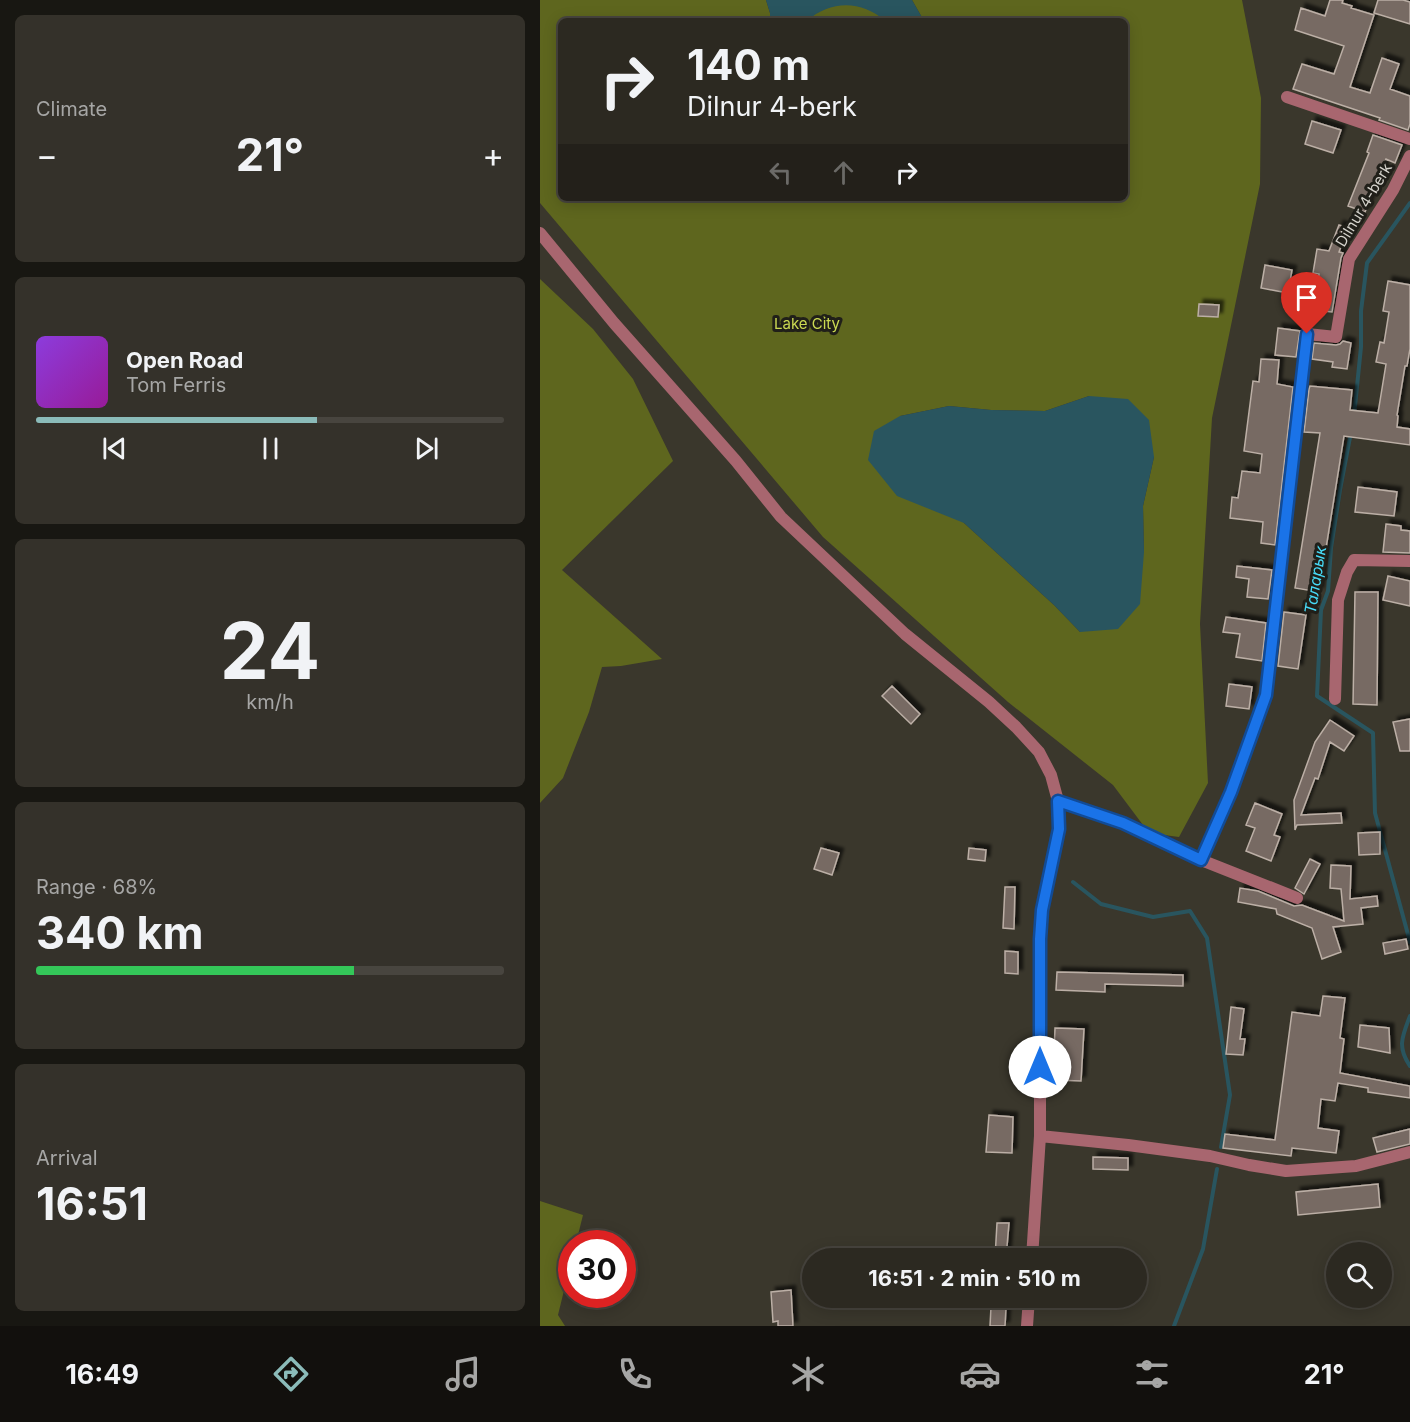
<!DOCTYPE html>
<html lang="en">
<head>
<meta charset="utf-8">
<style>
  :root { --surface:#2c2921; --page:#34312a; --text:#f1f3f6; --muted:#a6a6a5; --line:#48453f; --accent:#8bbbb9 }
  body { margin:0; font-family:Inter,sans-serif; background:var(--page); color:var(--text); height:100vh; display:flex; flex-direction:column; font-size:22px; white-space:nowrap }
  * { box-sizing:border-box; margin:0 }
  p { font-size:20px; color:var(--muted) }
  .icon { flex:none; width:33px; height:33px; fill:none; stroke:currentColor; stroke-width:2; stroke-linecap:round; stroke-linejoin:round }
  .map { position:relative; flex:1; overflow:hidden }
  .side { display:flex; flex-direction:column; gap:15px; padding:15px; background:#181712; width:540px }
  .side>* { flex:none }
  .top-card { position:absolute; left:18px; top:18px; width:570px; height:183px; border-radius:9px; box-shadow:0 3px 15px #0003,0 0 0 2px var(--line); background:#2c2921; color:var(--text); overflow:hidden }
  .fabs { position:absolute; left:786px; top:1242px; display:grid; gap:12px }
  .fabs a { display:grid; place-items:center; width:66px; height:66px; border-radius:50%; background:var(--surface); box-shadow:0 3px 15px #0003,0 0 0 2px var(--line); font-size:30px }
  .speed { position:absolute; left:18px; top:1230px; display:flex; gap:12px; font-size:30px; font-weight:700; text-align:center }
  .speed>* { display:grid; place-content:center; width:78px; height:78px; border-radius:50%; background:var(--surface); box-shadow:0 3px 15px #0003,0 0 0 2px var(--line); line-height:1 }
  .speed .limit { border:9px solid #d22; background:#fff; color:#111 }
  .pin { position:absolute; display:grid; place-items:center; width:51px; height:51px; color:#fff; margin:-62px -26px; border-radius:50% 50% 50% 0; rotate:-45deg; box-shadow:0 0 6px #0007 }
  .pin .icon { rotate:45deg }
  .me { position:absolute; width:66px; margin:-33px; rotate:0deg; stroke-linejoin:round; filter:drop-shadow(0 0 4px #0008) }
  .turn { display:flex; align-items:center; gap:21px; height:126px; padding:0 30px; font-size:27px }
  .turn .icon { width:78px; height:78px; stroke-width:2.5 }
  .turn b { display:block; font-size:42px; line-height:51px }
  .lanes { display:flex; align-items:center; height:57px; padding:0 30px; background:#0003; justify-content:center; gap:30px; direction:ltr }
  .lanes .off { opacity:.35 }
  .big { font-size:45px; font-weight:700; line-height:1.1 }
  .side .tile { flex:1; display:flex; flex-direction:column; justify-content:center; gap:9px; min-width:0; padding:0 21px; border-radius:9px; background:var(--page) }
  .side .dial { align-items:center; gap:0 }
  .dial b { font-size:78px; line-height:1 }
  .song { display:flex; align-items:center; gap:18px }
  .cover { width:72px; height:72px; border-radius:9px; background:linear-gradient(135deg,hsl(270 70% 55%),hsl(300 70% 35%)) }
  .played { height:6px; border-radius:3px; background:linear-gradient(90deg,var(--accent) 60%,var(--line) 60%) }
  .keys { display:flex; justify-content:space-around; direction:ltr }
  .heat { display:flex; justify-content:space-between; align-items:center; font-size:33px; direction:ltr }
  .charge { height:9px; border-radius:4px; background:linear-gradient(90deg,#34c759 68%,var(--line) 0) }
  .trip { position:absolute; left:262px; top:1248px; width:345px; height:60px; border-radius:30px; background:var(--surface); box-shadow:0 3px 15px #0003,0 0 0 2px var(--line); font-weight:700; line-height:60px; text-align:center }
  .menu { display:flex; height:96px; justify-content:space-around; align-items:center; background:#12100d; color:var(--muted) }
  .menu .icon { width:42px; height:42px }
  .menu .current { color:var(--accent) }
  .menu b { font-size:27px; color:var(--text) }
  main { display:flex; flex:1; min-height:0 }
  .map>svg:first-child { display:block }
  .green { fill:#5e661e; fill-rule:evenodd }
  .water { fill:#29555f }
  .lines { fill:none; stroke-linecap:round; stroke-linejoin:round }
  .stream { stroke:#29555f; stroke-width:4 }
  .building { fill:#776b63; stroke:#bcafa6; stroke-width:1.5; filter:url(#shadow) }
  .minor { stroke:#a8666f; stroke-width:12 }
  .route-casing { stroke:#114b97; stroke-width:15 }
  .route { stroke:#1a73e8; stroke-width:10 }
  .labels { text-anchor:middle; stroke-width:6; stroke-linejoin:round; paint-order:stroke }
  .street-label { font-size:15px; fill:#d5d3cc; stroke:#201f19 }
  .park-label { font-size:15px; fill:#cbda52; stroke:#201f19 }
  .water-label { font-size:16px; font-style:italic; fill:#47daf7; stroke:#201f19 }
</style>
</head>
<body>
<main>
<section class="side">
<div class="tile"><p>Climate</p>
<div class="heat"><a>−</a><b class="big">21°</b><a>+</a></div>
</div>
<div class="tile">
<div class="song"><i class="cover"></i><div><b>Open Road</b><p>Tom Ferris</p></div></div>
<div class="played"></div>
<div class="keys"><svg class="icon" aria-label="previous" viewBox="0 0 24 24"><path d="M18 5L8 12l10 7zM5 5v14"/></svg><svg class="icon" aria-label="pause" viewBox="0 0 24 24"><path d="M8 5v14M16 5v14"/></svg><svg class="icon" aria-label="next" viewBox="0 0 24 24"><path d="M6 5l10 7-10 7zM19 5v14"/></svg></div>
</div>
<div class="tile dial"><b>24</b><p>km/h</p></div>
<div class="tile"><p>Range · 68%</p><b class="big">340 km</b><div class="charge"></div></div>
<div class="tile"><p>Arrival</p><b class="big">16:51</b></div>
</section>
<div class="map">
<svg width="870" height="1326" viewBox="0 0 870 1326">
  <defs>
    <filter id="shadow"><feDropShadow dx="4.5" dy="-4.5" stdDeviation="1.5" flood-color="#0009"/></filter>
  </defs>
  <rect width="100%" height="100%" fill="#3a372c"/>
  <path class="green" d="M0,0H226L230,13V21H21V198H585V21H384L372,0H702L721,98L720,184L672,418L660,624L668,783L639,837L609,833L573,785L468,702L283,537L0,203ZM549,396L614,457L603,506L604,552L540,632L514,605L424,523L360,416L409,406L451,410L505,411Z
    M303,2C321,2 333,8 345,21H267C277,10 288,4 303,2Z
    M0,279L53,329L93,379L133,461L22,570L122,659L81,666L62,667L49,712L23,778L0,803Z
    M0,1201L43,1215L36,1243L32,1244L31,1262L18,1315L25,1326H0Z"/>
  <path class="water" d="M226,0H372L384,21H345C322,0 290,0 267,21H230V13Z
    M549,396L588,399L609,420L614,457L603,506L604,552L600,604L578,629L540,632L514,605L424,523L357,496L328,460L334,431L360,416L409,406L451,410L505,411Z"/>
  <g class="lines">
    <path class="stream" d="M814,416L821,347V311L827,263L870,203
      M811,432L800,490L791,548L788,591L781,610L777,696L833,733L835,813L870,942
      M533,882L561,904L613,917L650,911L667,938L690,1095L681,1147
      M870,1016C862,1037 857,1047 870,1066
      M634,1326L663,1249L677,1169"/>
  </g>
  <path class="building" d="M790,0H803L802,3L812,6L811,8L834,15L810,87L830,93L842,58L859,64L850,89L870,96V124L868,130L839,120L840,118L753,89L762,64L794,74L804,46L755,30L761,8L785,16Z
    M838,0H863L870,2V24L834,13Z
    M772,121L801,130L793,153L765,144Z
    M833,135L862,145L855,163L846,159L825,212L808,206L829,153L827,152Z
    M799,225L808,228L799,252L803,253L801,258L792,312L774,310L779,274L773,273L777,249L789,251Z
    M725,265L752,270L748,293L721,288Z
    M848,281L870,285V349L867,366H865L857,415L858,416L857,427L870,429V445L804,436L779,592L755,588L780,433L764,432L769,389L770,386L812,390L810,410L838,413L846,364L836,362L840,342L844,343L849,312L843,311Z
    M659,304L679,305L678,317L658,316Z
    M738,328L760,331L756,357L735,355Z
    M803,341L811,343L807,369L792,367L793,362L772,359L774,343L796,345L800,344Z
    M721,359L739,360L737,384L753,387L735,545L721,543L723,522L690,518L692,497L698,498L702,471L720,473L722,454L704,451L713,381L719,382Z
    M818,487L857,492L854,516L815,512Z
    M846,524L861,526V530L870,531V553L843,552Z
    M697,566L732,570L728,599L707,597L709,579L696,577Z
    M848,576L870,581V606L843,600Z
    M815,592H838L837,705L813,704Z
    M744,612L766,615L758,669L738,666Z
    M686,617L726,623L722,661L696,657L700,634L683,632Z
    M689,684L712,687L709,709L686,706Z
    M352,686L380,714L371,724L342,696Z
    M870,719V751H860L853,722Z
    M790,720L814,736L804,751L790,742L778,779L775,778L761,815L801,813L802,823L757,825L755,830L754,800L775,742Z
    M715,803L742,814L734,835L740,837L731,861L706,851L715,828L706,825Z
    M840,832V854L819,855L818,833Z
    M281,848L299,853L292,875L274,869Z
    M429,848L446,850L445,861L428,859Z
    M770,859L780,864L764,894L755,888Z
    M791,865L811,866L810,899L837,896L838,906L821,908L823,924L793,927L801,952L782,959L772,928L737,914L736,909L698,902L700,888L718,891L754,906L762,905L804,921L801,889L790,888Z
    M465,887H475L474,929L463,928Z
    M866,939L868,949L845,954L843,943Z
    M465,951L478,952V974L465,973Z
    M517,972L643,975V986L565,984V992L516,990Z
    M783,996L805,998L800,1038L804,1039L800,1073L870,1086V1098L828,1092V1088L798,1083L795,1101L781,1099L778,1128L799,1131L796,1153L752,1148L751,1156L683,1148L685,1134L735,1140L752,1012L780,1016Z
    M691,1007L704,1009L700,1039H705L703,1055L686,1054Z
    M820,1025L849,1028L850,1053L818,1047Z
    M515,1028L544,1029L541,1081L513,1080Z
    M449,1115L473,1117L472,1153L446,1152Z
    M870,1129V1144L837,1152L833,1138Z
    M553,1157L588,1158V1170L553,1169Z
    M838,1184L840,1207L758,1215L756,1192Z
    M457,1223H469L466,1258H455Z
    M251,1290L253,1326H238V1321L233,1322L231,1292Z
    M451,1307L466,1308L465,1326H450Z"/>
  <g class="lines">
    <path class="minor" d="M747,97L870,139
      M0,233L74,323L196,461L241,517L365,634L449,702L476,727L499,752L511,775L518,801L519,829L502,910L500,939V1136L492,1258
      M795,699L798,600L807,572L814,560L870,561
      M518,801L583,823L661,860L691,792L726,695L767,334L796,337L809,259L853,190L870,156
      M661,860L757,898
      M500,1136L588,1145L670,1156L709,1165L746,1171L816,1166L870,1152
      M487,1326L489,1298"/>
  </g>
  <g class="lines">
    <defs>
      <path id="route" d="M500,1067V939L502,910L519,829L518,801L583,823L661,860L691,792L726,695L767,334"/>
    </defs>
    <use href="#route" class="route-casing"/>
    <use href="#route" class="route"/>
  </g>
  <g class="labels">
    <g class="street-label">
      <text transform="translate(824 205) rotate(-59)" y="5">Dilnur 4-berk</text>
    </g>
    <g class="park-label">
      <text x="267" y="329">Lake City</text>
    </g>
    <g class="water-label">
      <text transform="translate(775 580) rotate(-81)" y="6">Таларык</text>
    </g>
  </g>
</svg>
<div class="fabs">
<a><svg class="icon" aria-label="search" viewBox="0 0 24 24"><circle cx="10" cy="10" r="6"/><path d="M15 15l6 6"/></svg></a>
</div>
<div class="speed"><div class="limit">30</div></div>
<div class="pin" style="left:767px;top:334px;background:#d93025"><svg class="icon" aria-label="arrive" viewBox="0 0 24 24"><path d="M6 21V4h12l-3 4 3 4H6"/></svg></div>
<svg class="me" style="left:500px;top:1067px" viewBox="-20 -20 40 40"><circle r="19" fill="#fff"/><path d="M0-13L10 11 0 6-10 11z" fill="#1a73e8"/></svg>
<div class="trip">16:51 · 2 min · 510 m</div>
<div class="top-card">
<div class="turn"><svg class="icon" aria-label="right" viewBox="0 0 24 24"><path d="M7 20v-9h11M14 6l5 5-5 5"/></svg><div><b>140 m</b>Dilnur 4-berk</div></div>
<div class="lanes"><svg class="icon off" aria-label="left" viewBox="0 0 24 24"><path d="M17 20v-9H6M10 6l-5 5 5 5"/></svg><svg class="icon off" aria-label="ahead" viewBox="0 0 24 24"><path d="M12 20V5M6 11l6-6 6 6"/></svg><svg class="icon" aria-label="right" viewBox="0 0 24 24"><path d="M7 20v-9h11M14 6l5 5-5 5"/></svg></div>
</div>
</div>
</main>
<nav class="menu">
<b>16:49</b>
<svg class="icon current" aria-label="directions" viewBox="0 0 24 24"><path d="M12 3l9 9-9 9-9-9zM9 14v-3h6M13 9l2 2-2 2"/></svg>
<svg class="icon" aria-label="music" viewBox="0 0 24 24"><path d="M9 18V5l10-2v13"/><circle cx="6" cy="18" r="3"/><circle cx="16" cy="16" r="3"/></svg>
<svg class="icon" aria-label="phone" viewBox="0 0 24 24"><path d="M5 4h4l2 5-3 2q2 4 5 5l2-3 5 2v4C11 20 4 13 5 4z"/></svg>
<svg class="icon" aria-label="climate" viewBox="0 0 24 24"><path d="M12 3v18M4 7l16 10M4 17L20 7"/></svg>
<svg class="icon" aria-label="car" viewBox="0 0 24 24"><path d="M5 17H2v-5l4-1 3-4h7l3 4 3 1v5h-3M9 17h6M6 11h13"/><circle cx="7" cy="17" r="2"/><circle cx="17" cy="17" r="2"/></svg>
<svg class="icon" aria-label="filters" viewBox="0 0 24 24"><path d="M4 7h16M4 17h16"/><circle cx="9" cy="7" r="2"/><circle cx="15" cy="17" r="2"/></svg>
<b>21°</b>
</nav>
</body>
</html>
